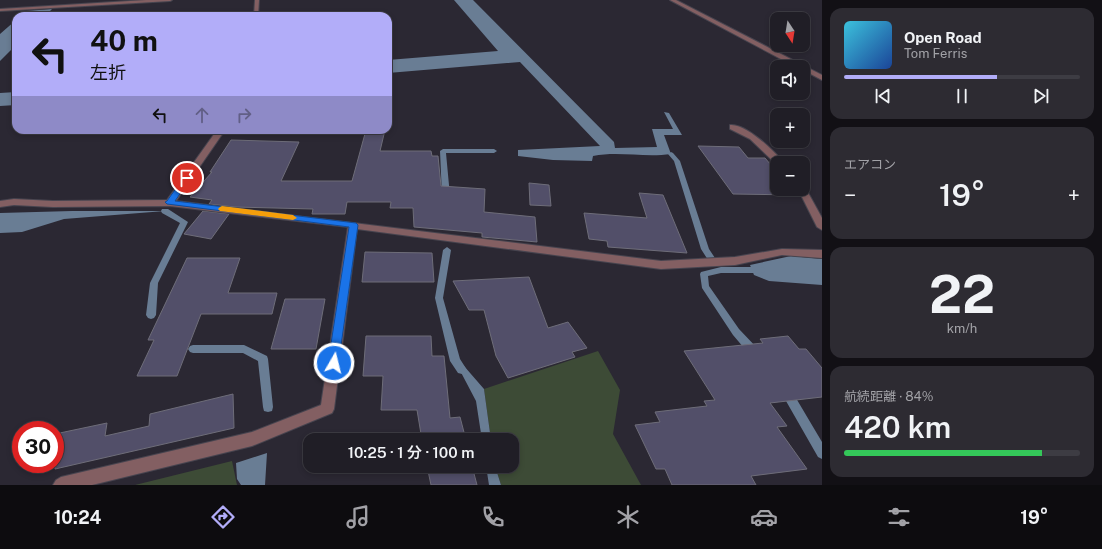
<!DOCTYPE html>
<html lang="ja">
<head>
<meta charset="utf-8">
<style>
  :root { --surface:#201e26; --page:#2d2b32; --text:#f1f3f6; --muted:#a2a2a7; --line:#3d3c43; --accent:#b2adf9 }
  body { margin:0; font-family:"Public Sans","Noto Sans JP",sans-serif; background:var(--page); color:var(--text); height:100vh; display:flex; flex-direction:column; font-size:15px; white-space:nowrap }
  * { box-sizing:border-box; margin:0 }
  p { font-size:13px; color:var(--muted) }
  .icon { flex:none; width:22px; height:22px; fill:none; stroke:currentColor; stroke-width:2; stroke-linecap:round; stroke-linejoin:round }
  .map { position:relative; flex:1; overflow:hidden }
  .panel { display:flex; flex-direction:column; gap:8px; padding:8px; background:#121015; width:280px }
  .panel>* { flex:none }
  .banner { position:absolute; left:12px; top:12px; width:380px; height:122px; border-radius:12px; box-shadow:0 2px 6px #0003,0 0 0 1px var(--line); background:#b2adf9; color:#111; overflow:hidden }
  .needle { width:26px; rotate:168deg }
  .tools { position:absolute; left:770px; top:12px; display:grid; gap:8px }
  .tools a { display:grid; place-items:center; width:40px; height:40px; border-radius:8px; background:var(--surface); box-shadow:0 2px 6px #0003,0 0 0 1px var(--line); font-size:20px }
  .speed { position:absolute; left:12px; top:421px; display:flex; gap:8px; font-size:20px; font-weight:700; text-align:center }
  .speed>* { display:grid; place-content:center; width:52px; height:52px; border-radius:50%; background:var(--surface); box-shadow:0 2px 6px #0003,0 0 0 1px var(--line); line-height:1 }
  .speed .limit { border:6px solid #d22; background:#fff; color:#111 }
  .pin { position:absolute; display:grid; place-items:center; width:34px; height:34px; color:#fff; margin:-17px; border:2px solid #fff; border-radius:50%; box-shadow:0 1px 4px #0007 }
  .me { position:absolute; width:44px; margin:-22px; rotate:8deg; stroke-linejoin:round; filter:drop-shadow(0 0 3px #0008) }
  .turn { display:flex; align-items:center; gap:14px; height:84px; padding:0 12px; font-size:18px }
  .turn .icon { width:52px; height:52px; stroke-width:2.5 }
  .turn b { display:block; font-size:28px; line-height:34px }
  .lanes { display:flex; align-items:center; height:38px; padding:0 12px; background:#0003; justify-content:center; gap:20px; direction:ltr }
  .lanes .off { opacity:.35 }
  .big { font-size:30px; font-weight:600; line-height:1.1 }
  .panel .widget { flex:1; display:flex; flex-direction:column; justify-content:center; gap:6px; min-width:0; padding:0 14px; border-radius:12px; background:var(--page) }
  .panel .dial { align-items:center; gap:0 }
  .dial b { font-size:52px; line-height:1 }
  .song { display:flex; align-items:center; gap:12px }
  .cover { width:48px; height:48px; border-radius:6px; background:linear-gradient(135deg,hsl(190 70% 55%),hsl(220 70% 35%)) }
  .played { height:4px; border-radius:2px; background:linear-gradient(90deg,var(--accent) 65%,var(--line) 65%) }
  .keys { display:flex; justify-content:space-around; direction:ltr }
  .heat { display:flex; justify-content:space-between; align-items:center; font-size:22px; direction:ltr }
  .charge { height:6px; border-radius:3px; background:linear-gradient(90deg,#34c759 84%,var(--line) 0) }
  .trip { position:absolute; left:303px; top:433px; width:216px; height:40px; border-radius:12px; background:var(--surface); box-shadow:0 2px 6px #0003,0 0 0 1px var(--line); font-weight:600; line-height:40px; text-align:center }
  .tabs { display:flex; height:64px; justify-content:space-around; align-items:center; background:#0d0c0f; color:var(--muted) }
  .tabs .icon { width:28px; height:28px }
  .tabs .on { color:var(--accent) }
  .tabs b { font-size:18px; color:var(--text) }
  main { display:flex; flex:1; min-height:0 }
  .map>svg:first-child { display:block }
  .green { fill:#3d4b36 }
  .water { fill:#697d94 }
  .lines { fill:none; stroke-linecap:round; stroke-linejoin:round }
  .stream { fill:#697d94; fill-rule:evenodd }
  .building { fill:#524f69; stroke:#6e6d79 }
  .service-casing { stroke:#47444f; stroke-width:2 }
  .minor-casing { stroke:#47444f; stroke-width:2 }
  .service { fill:#835f62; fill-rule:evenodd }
  .minor { fill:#835f62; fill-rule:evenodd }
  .route { fill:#1a73e8; stroke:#114b97 }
  .slow { fill:#f59e0b }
</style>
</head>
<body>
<main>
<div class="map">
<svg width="822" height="485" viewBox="0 0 822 485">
  <rect width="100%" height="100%" fill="#2b2833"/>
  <path class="green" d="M598,351L620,390L613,434L641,485H501L495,466H512V440H491L484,389Z
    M232,461L237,485H135Z"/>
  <path class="water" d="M454,0H473L614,142L615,148L657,147L652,129H673L664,112L669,113L682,135H664L671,154C645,158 619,151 593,156L592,161L553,160L518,156V150L600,146L520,62L388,73V60L498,51Z
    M52,9L45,16H20L26,11Z
    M16,20V45L0,61V34Z
    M16,92V105L0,106V93Z
    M72,211H165L64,219L22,232L0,233V213Z
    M791,256L822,259V285L769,281L754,275L750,265Z
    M455,361L464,366L484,389L491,440H482L476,401Z
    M267,453L265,485H241L237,479L236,463Z
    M486,466H495L501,485H489Z"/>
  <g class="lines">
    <path class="stream" d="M443,149H494L497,151L494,153H446L450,196L446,198L442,196L440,151Z
      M671,152L673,153L680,161L709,249L715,258L714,260H708L701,249L674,161L668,154Z
      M162,209H168L188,222L158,283L156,315L154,318L151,319L148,318L146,315L150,283L180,223L162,213L161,211Z
      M447,247L451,250L443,298L460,359L467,370L466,373L462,374L458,373L450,361L435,298L443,250Z
      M721,267H761L764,268L765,270L764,272L761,273H721L708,276L709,286L739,329L758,349L759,352L758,355L754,356L750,355L733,335L702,288L700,274L701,272Z
      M193,345H244L267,356L268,359L273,407L272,411L268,412L264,411L263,407L258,361L243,353H193L190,352L188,349L190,346Z
      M786,386L790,388L822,442V459L818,457L782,394L781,391L782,388Z"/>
  </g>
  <path class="building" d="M366,130H385L380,151H431L432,156H438L441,186L485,189L484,212L535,217L537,242L482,237V233L414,227L413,208H390L391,202H347L345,214H312L313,209L235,207L209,204L212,200L190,197L212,172H210L231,140L299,142L281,181H352Z
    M698,146L739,147L748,158H765L777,172V189H792L797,195L733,194Z
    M529,183L549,185L551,206L530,205Z
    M639,193L663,195L687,253L608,247L607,241L589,239L584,213L647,218Z
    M203,211L229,214L211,239L184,234Z
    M365,252L432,253L434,282H362Z
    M187,258H240L228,293H277L272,314H201L177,376H137L154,340H148Z
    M529,277L548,328L568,322L587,348L572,352L575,357L508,378L496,356L484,310H469L453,281Z
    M285,299H325L316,349H271Z
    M366,336H431L432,356H444L450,418L460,417L466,440H422L417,410H381L383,376H363Z
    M788,336L799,349H806L822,368V397L770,403L787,426L777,427L807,469L751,476L756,485H672L665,469H656L635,425L660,422L655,412L707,406L704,401L715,400L684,351L763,343L760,339Z
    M233,394L234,428L55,469V434L107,423L105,436L149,426L150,414Z
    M427,466H472L477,485H431Z"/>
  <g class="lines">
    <defs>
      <path id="service" d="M730,125C746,123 775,152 784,163H777V165L750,139L730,129Z
        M803,187L806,189L822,218V230L817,227L798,189H803Z"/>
      <path id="minor" d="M146,0H172L170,1L0,11V9Z
        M255,0H259L258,16H254Z
        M670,0H676L822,75V80L803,70V67H796Z
        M217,130H225L176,201L661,261L735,257L782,249L822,250V258L782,255L735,265L661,269L357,229L334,409L332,413L252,446L92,485H53L56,480L61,477L252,432L321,405L348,227L170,206L53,207L14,205L0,207V201L14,199L53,201L167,200Z"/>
    </defs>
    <use href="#service" class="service-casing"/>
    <use href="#minor" class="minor-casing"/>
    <use href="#service" class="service"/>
    <use href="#minor" class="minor"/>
  </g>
  <path class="route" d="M187,176L191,178L175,201L356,223L358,225L338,367L334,368L330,367L328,363L349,227L167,204L165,202L167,201L184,177Z"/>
  <path class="slow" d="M222,206L293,215L297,218L293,220L220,211L218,209L220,207Z"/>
</svg>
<div class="tools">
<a><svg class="needle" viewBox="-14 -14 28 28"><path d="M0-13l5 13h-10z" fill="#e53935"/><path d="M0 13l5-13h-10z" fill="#a2a2a7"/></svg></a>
<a><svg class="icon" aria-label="sound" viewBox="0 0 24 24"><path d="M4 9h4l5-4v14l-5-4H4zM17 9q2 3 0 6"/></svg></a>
<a>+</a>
<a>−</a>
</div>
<div class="speed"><div class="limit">30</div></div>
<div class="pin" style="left:187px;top:178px;background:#d93025"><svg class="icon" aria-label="arrive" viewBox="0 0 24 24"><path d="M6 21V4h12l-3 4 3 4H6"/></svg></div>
<svg class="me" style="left:334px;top:363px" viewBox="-20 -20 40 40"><circle r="17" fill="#1a73e8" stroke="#fff" stroke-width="3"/><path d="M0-11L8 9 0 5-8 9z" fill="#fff"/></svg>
<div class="trip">10:25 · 1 分 · 100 m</div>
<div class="banner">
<div class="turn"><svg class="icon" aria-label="left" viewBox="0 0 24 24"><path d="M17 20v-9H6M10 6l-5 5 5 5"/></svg><div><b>40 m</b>左折</div></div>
<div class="lanes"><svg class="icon" aria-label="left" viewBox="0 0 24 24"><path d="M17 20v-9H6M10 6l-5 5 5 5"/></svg><svg class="icon off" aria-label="ahead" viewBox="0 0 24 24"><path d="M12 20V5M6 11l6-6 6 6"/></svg><svg class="icon off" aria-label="right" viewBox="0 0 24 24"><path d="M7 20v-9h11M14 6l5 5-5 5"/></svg></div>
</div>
</div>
<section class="panel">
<div class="widget">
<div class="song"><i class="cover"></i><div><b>Open Road</b><p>Tom Ferris</p></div></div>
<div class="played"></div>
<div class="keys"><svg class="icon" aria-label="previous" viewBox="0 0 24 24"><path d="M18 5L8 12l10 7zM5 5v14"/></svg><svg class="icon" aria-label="pause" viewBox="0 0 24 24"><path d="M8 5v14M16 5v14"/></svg><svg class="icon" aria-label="next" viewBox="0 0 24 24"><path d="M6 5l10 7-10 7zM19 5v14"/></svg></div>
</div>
<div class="widget"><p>エアコン</p>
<div class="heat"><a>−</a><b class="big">19°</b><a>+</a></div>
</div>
<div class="widget dial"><b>22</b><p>km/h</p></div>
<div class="widget"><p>航続距離 · 84%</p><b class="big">420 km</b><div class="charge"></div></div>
</section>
</main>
<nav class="tabs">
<b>10:24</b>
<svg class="icon on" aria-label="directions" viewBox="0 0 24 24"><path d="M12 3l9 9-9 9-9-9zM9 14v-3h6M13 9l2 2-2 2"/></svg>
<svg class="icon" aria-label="music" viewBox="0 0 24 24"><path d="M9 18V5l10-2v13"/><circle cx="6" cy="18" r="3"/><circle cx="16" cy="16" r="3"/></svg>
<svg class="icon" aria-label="phone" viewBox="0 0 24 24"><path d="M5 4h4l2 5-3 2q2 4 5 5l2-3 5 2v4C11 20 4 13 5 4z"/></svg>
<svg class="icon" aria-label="climate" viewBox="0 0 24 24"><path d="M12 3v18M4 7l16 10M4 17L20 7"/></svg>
<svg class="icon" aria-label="car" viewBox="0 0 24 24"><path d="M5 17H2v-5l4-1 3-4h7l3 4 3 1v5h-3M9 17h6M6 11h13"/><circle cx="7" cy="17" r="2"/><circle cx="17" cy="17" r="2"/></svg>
<svg class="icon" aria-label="filters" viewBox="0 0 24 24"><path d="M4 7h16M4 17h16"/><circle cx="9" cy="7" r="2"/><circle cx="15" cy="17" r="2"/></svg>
<b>19°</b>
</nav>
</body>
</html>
